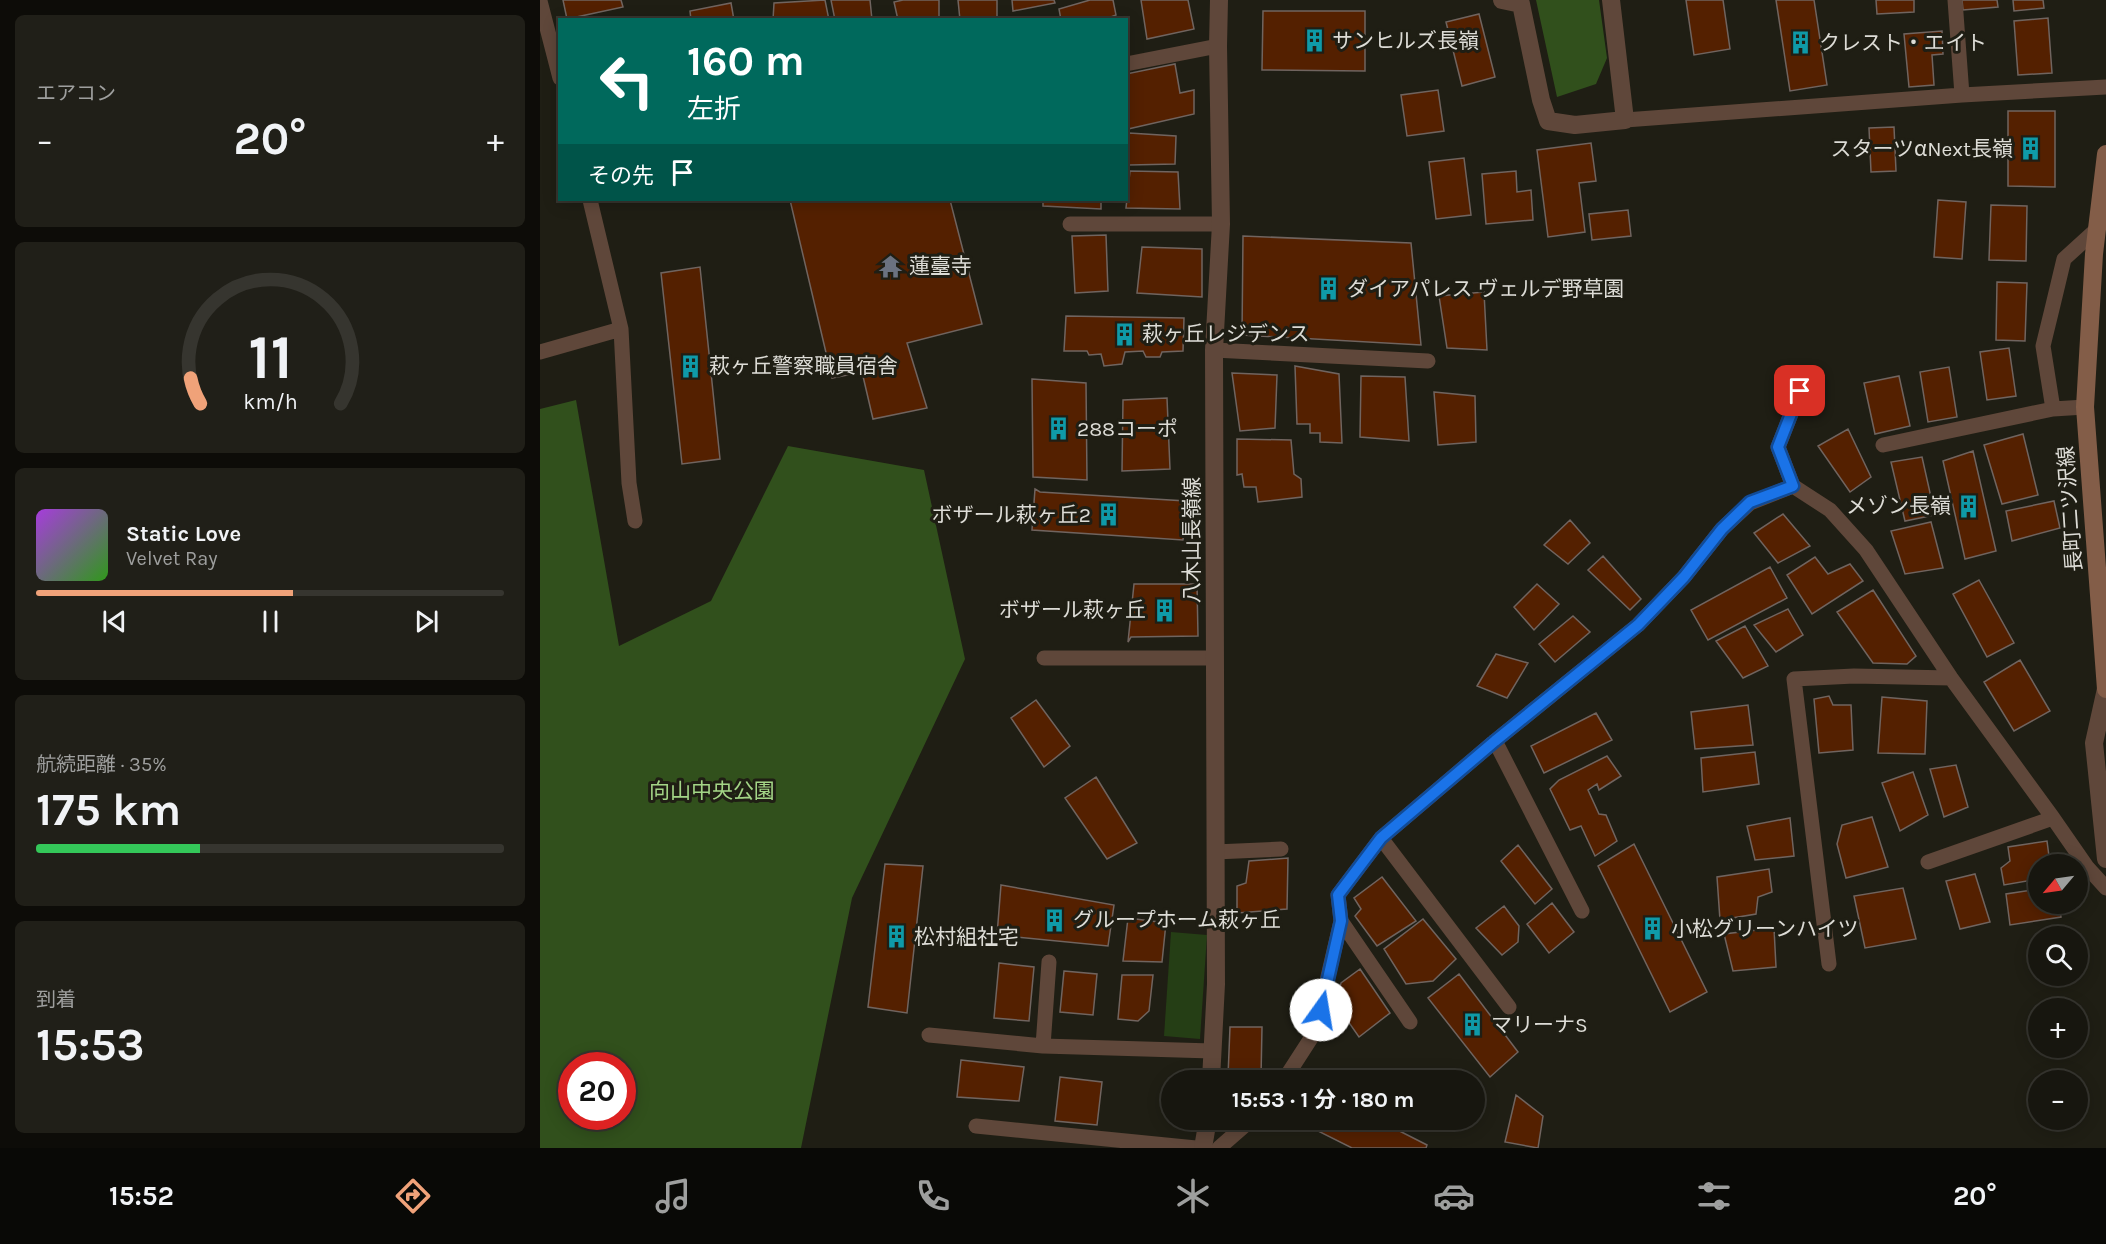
<!DOCTYPE html>
<html lang="ja">
<head>
<meta charset="utf-8">
<style>
  :root { --surface:#17160f; --page:#201f18; --text:#f1f3f6; --muted:#9e9f9e; --line:#36352f; --accent:#f0a279 }
  body { margin:0; font-family:Karla,"Noto Sans JP",sans-serif; background:var(--page); color:var(--text); height:100vh; display:flex; flex-direction:column; font-size:22px; white-space:nowrap }
  * { box-sizing:border-box; margin:0 }
  p { font-size:20px; color:var(--muted) }
  .icon { flex:none; width:33px; height:33px; fill:none; stroke:currentColor; stroke-width:2; stroke-linecap:round; stroke-linejoin:round }
  .map { position:relative; flex:1; overflow:hidden }
  .side { display:flex; flex-direction:column; gap:15px; padding:15px; background:#0d0c08; width:540px }
  .side>* { flex:none }
  .hud { position:absolute; left:18px; top:18px; width:570px; height:183px; border-radius:0px; box-shadow:0 3px 15px #0003,0 0 0 2px var(--line); background:#00695c; color:#fff; overflow:hidden }
  .needle { width:39px; rotate:241deg }
  .controls { position:absolute; left:1488px; top:854px; display:grid; gap:12px }
  .controls a { display:grid; place-items:center; width:60px; height:60px; border-radius:50%; background:var(--surface); box-shadow:0 3px 15px #0003,0 0 0 2px var(--line); font-size:30px }
  .speed { position:absolute; left:18px; top:1052px; display:flex; gap:12px; font-size:30px; font-weight:700; text-align:center }
  .speed>* { display:grid; place-content:center; width:78px; height:78px; border-radius:50%; background:var(--surface); box-shadow:0 3px 15px #0003,0 0 0 2px var(--line); line-height:1 }
  .speed .limit { border:9px solid #d22; background:#fff; color:#111 }
  .pin { position:absolute; display:grid; place-items:center; width:51px; height:51px; color:#fff; margin:-26px; border-radius:12px; box-shadow:0 3px 9px #0006 }
  .me { position:absolute; width:66px; margin:-33px; rotate:13deg; stroke-linejoin:round; filter:drop-shadow(0 0 4px #0008) }
  .turn { display:flex; align-items:center; gap:21px; height:126px; padding:0 30px; font-size:27px }
  .turn .icon { width:78px; height:78px; stroke-width:2.5 }
  .turn b { display:block; font-size:42px; line-height:51px }
  .then { display:flex; align-items:center; height:57px; padding:0 30px; background:#0003; gap:12px; font-size:22px }
  .big { font-size:45px; font-weight:700; line-height:1.1 }
  .side .card { flex:1; display:flex; flex-direction:column; justify-content:center; gap:9px; min-width:0; padding:0 21px; border-radius:9px; background:var(--page) }
  .side .dial { align-items:center; gap:0 }
  .dial svg { height:156px; overflow:visible; fill:none; stroke:var(--line); stroke-width:7; stroke-linecap:round; text-anchor:middle }
  .dial text { fill:var(--text); stroke:none }
  .song { display:flex; align-items:center; gap:18px }
  .cover { width:72px; height:72px; border-radius:9px; background:linear-gradient(135deg,hsl(280 70% 55%),hsl(110 70% 35%)) }
  .played { height:6px; border-radius:3px; background:linear-gradient(90deg,var(--accent) 55%,var(--line) 55%) }
  .keys { display:flex; justify-content:space-around; direction:ltr }
  .heat { display:flex; justify-content:space-between; align-items:center; font-size:33px; direction:ltr }
  .charge { height:9px; border-radius:4px; background:linear-gradient(90deg,#34c759 35%,var(--line) 0) }
  .trip { position:absolute; left:621px; top:1070px; width:324px; height:60px; border-radius:30px; background:var(--surface); box-shadow:0 3px 15px #0003,0 0 0 2px var(--line); font-weight:700; line-height:60px; text-align:center }
  .menu { display:flex; height:96px; justify-content:space-around; align-items:center; background:#090906; color:var(--muted) }
  .menu .icon { width:42px; height:42px }
  .menu .current { color:var(--accent) }
  .menu b { font-size:27px; color:var(--text) }
  main { display:flex; flex:1; min-height:0 }
  .map>svg:first-child { display:block }
  .green { fill:#253e15 }
  .forest { fill:#31501c; fill-rule:evenodd }
  .building { fill:#542000; stroke:#70645f; stroke-width:1.5 }
  .lines { fill:none; stroke-linecap:round; stroke-linejoin:round }
  .lane { stroke:#5f473a; stroke-width:15 }
  .street { stroke:#5f473a; stroke-width:18 }
  .secondary { stroke:#835d48; stroke-width:18 }
  .route-casing { stroke:#114b97; stroke-width:15 }
  .route { stroke:#1a73e8; stroke-width:10 }
  .labels { text-anchor:middle; stroke-width:6; stroke-linejoin:round; paint-order:stroke }
  .poi-label { font-size:21px; fill:#dddcd6; stroke:#1f1e14; text-anchor:start }
  .street-label { font-size:21px; fill:#dddcd6; stroke:#1f1e14 }
  .park-label { font-size:21px; fill:#a3d586; stroke:#1f1e14 }
</style>
</head>
<body>
<main>
<section class="side">
<div class="card"><p>エアコン</p>
<div class="heat"><a>−</a><b class="big">20°</b><a>+</a></div>
</div>
<div class="card dial"><svg viewBox="0 0 100 80">
<path d="M14 69A42 42 0 1 1 86 69"/>
<path d="M14 69A42 42 0 0 1 9 56" stroke="#f0a279"/>
<text x="50" y="56" font-size="32" font-weight="700">11</text>
<text x="50" y="72" font-size="11">km/h</text>
</svg></div>
<div class="card">
<div class="song"><i class="cover"></i><div><b>Static Love</b><p>Velvet Ray</p></div></div>
<div class="played"></div>
<div class="keys"><svg class="icon" aria-label="previous" viewBox="0 0 24 24"><path d="M18 5L8 12l10 7zM5 5v14"/></svg><svg class="icon" aria-label="pause" viewBox="0 0 24 24"><path d="M8 5v14M16 5v14"/></svg><svg class="icon" aria-label="next" viewBox="0 0 24 24"><path d="M6 5l10 7-10 7zM19 5v14"/></svg></div>
</div>
<div class="card"><p>航続距離 · 35%</p><b class="big">175 km</b><div class="charge"></div></div>
<div class="card"><p>到着</p><b class="big">15:53</b></div>
</section>
<div class="map">
<svg width="1566" height="1148" viewBox="0 0 1566 1148">
  <rect width="100%" height="100%" fill="#1f1e14"/>
  <path class="green" d="M631,932L667,935L660,1039L624,1036Z"/>
  <path class="forest" d="M996,0H1059L1067,58L1056,84L1017,97Z
    M36,400L79,646L171,601L248,446L384,470L425,659L312,898L261,1148H0V409ZM32,1065H82V1116H32Z"/>
  <path class="building" d="M23,0H81L83,7L27,19Z
    M285,0L289,20H233L234,3Z
    M291,0H330L332,20H295Z
    M363,0H399V20H358L354,2Z
    M418,0H457V17L420,20Z
    M472,0H514L515,3L473,11Z
    M550,0H573L576,15L568,18V20H521L519,9Z
    M601,0H648L654,29L607,39Z
    M1146,0H1183L1190,49L1154,55Z
    M1236,0H1274L1287,85L1250,91Z
    M1336,0H1374V12L1337,14Z
    M1422,0H1457L1458,7L1423,10Z
    M1473,0H1503L1504,8L1474,11Z
    M191,3L194,20H151L150,11Z
    M723,11H825V71L722,70Z
    M939,14L955,77L922,86L906,22Z
    M1508,18L1512,73L1478,75L1474,21Z
    M1402,31L1403,54L1392,55L1394,85L1369,87L1364,34Z
    M635,64L640,93L654,90V114L588,129L586,74Z
    M898,90L904,131L867,136L861,95Z
    M1468,111H1515V187L1468,186Z
    M1354,127L1356,171L1331,172L1329,128Z
    M589,133L636,136L635,164L589,165Z
    M1051,143L1056,181L1039,183L1045,232L1008,237L997,150Z
    M924,158L931,215L896,219L889,162Z
    M590,171L638,172L640,209L586,208Z
    M976,171L977,192L991,190L993,220L946,224L942,174Z
    M250,200H410L442,324L367,343L387,408L333,419L322,372L292,378Z
    M503,200H561V209L503,206Z
    M1398,200L1426,202L1422,259L1394,257Z
    M1451,205L1487,206L1486,261L1449,260Z
    M1088,210L1091,236L1052,240L1049,214Z
    M566,235L568,291L535,293L532,236Z
    M703,236L871,243L881,345L702,335Z
    M602,247L662,249V297L597,293Z
    M160,267L180,459L142,464L121,273Z
    M1457,282L1487,283L1485,341L1456,340Z
    M944,292L947,350L907,348L899,296Z
    M526,316L644,318L643,351L622,352L620,357H606L603,351L585,352L582,364L564,366L561,354L549,355L547,351H524Z
    M1469,348L1476,396L1447,400L1440,352Z
    M755,366L799,374L802,443L780,442V433H770V424H757Z
    M1409,367L1417,417L1388,422L1380,372Z
    M692,373L737,375L735,428L700,431Z
    M821,376L865,377L869,441L820,437Z
    M1359,376L1370,426L1335,434L1324,383Z
    M492,379L546,383L547,480L493,477Z
    M894,392L935,396L936,442L898,445Z
    M627,398L630,469L582,471L583,400Z
    M1308,429L1331,477L1310,492L1278,446Z
    M1483,434L1498,495L1462,504L1444,445Z
    M697,439L751,440L754,474L761,479L762,497L718,502L716,487H704L702,474L697,475Z
    M1433,451L1456,551L1425,559L1403,461Z
    M1382,457L1395,515L1365,521L1351,462Z
    M495,489L500,492L646,501L643,540L492,530Z
    M1514,501L1520,528L1472,541L1466,511Z
    M1243,514L1270,546L1238,563L1214,533Z
    M1030,520L1050,543L1028,564L1004,545Z
    M1391,522L1403,568L1365,574L1351,531Z
    M1063,556L1101,599L1090,610L1048,570Z
    M1275,557L1288,574L1310,564L1323,581L1272,614L1247,575Z
    M1230,567L1247,598L1168,640L1151,610Z
    M1439,580L1474,643L1447,657L1413,594Z
    M594,584H657L658,636L591,637L588,642Z
    M997,584L1019,604L994,630L974,607Z
    M1333,590L1376,656L1367,664L1333,663L1297,612Z
    M1248,609L1263,635L1236,652L1214,625Z
    M1033,616L1050,632L1015,662L999,644Z
    M1205,626L1228,666L1203,678L1176,641Z
    M956,654L988,663L967,698L937,686Z
    M1480,660L1510,711L1474,731L1444,682Z
    M1289,696L1293,705H1311L1313,750L1279,753L1274,699Z
    M1342,697L1387,701L1385,754L1338,753Z
    M496,700L530,746L504,767L471,718Z
    M1208,705L1213,745L1155,749L1151,712Z
    M1056,713L1072,740L1004,773L991,746Z
    M1215,752L1219,784L1163,792L1161,758Z
    M1067,756L1081,776L1059,790L1057,784L1048,790L1059,814L1066,815L1077,841L1055,856L1041,826L1030,830L1010,789L1019,780Z
    M1416,765L1428,807L1404,817L1390,769Z
    M1373,772L1388,815L1360,831L1342,783Z
    M556,777L597,843L567,859L525,798Z
    M1332,817L1348,867L1306,878L1297,844L1302,825Z
    M1250,818L1254,856L1215,860L1207,826Z
    M1507,841L1510,864H1498V879L1464,885L1461,868L1470,861L1468,847Z
    M1094,844L1167,992L1130,1012L1058,866Z
    M978,845L1012,889L995,904L961,861Z
    M748,858L747,909L697,913V886L706,883L709,861Z
    M345,864L383,866L367,1013L328,1007Z
    M1229,869L1232,892L1218,897L1216,914L1180,920L1177,877Z
    M1435,874L1450,922L1420,929L1406,881Z
    M842,877L876,921L837,946L815,916L821,909L814,898Z
    M461,885L574,905L568,946L457,935Z
    M1363,888L1376,939L1325,948L1314,896Z
    M1492,890L1495,898L1498,897V903H1519L1521,917L1470,925L1466,894Z
    M1012,903L1034,932L1009,953L987,924Z
    M964,906L979,926L978,942L962,955L936,928Z
    M588,918L626,923L622,962L583,961Z
    M883,919L916,959L893,981L866,984L844,949Z
    M1234,928L1236,967L1193,971L1184,934Z
    M459,963L494,967L489,1021L454,1018Z
    M820,969L850,1013L819,1037L796,1004L801,983Z
    M524,971L557,974L553,1015L520,1012Z
    M919,974L978,1052L950,1077L888,998Z
    M582,975H613L609,1011L598,1021L578,1019Z
    M690,1027H722L721,1077L688,1076Z
    M421,1060L484,1067L479,1101L417,1097Z
    M520,1077L562,1082L557,1125L515,1121Z
    M976,1095L1003,1116L998,1148L965,1142Z
    M764,1119H836L887,1145L886,1148H812L762,1123Z"/>
  <g class="lines">
    <path class="lane" d="M1415,0L1422,95
      M0,1L20,78
      M586,64L678,46
      M1085,120L1422,95L1566,87
      M50,200L81,329L89,483L95,521
      M530,224H681
      M674,350L888,361
      M0,352L81,329
      M1260,391L1238,447L1253,486L1290,510L1326,550L1411,678L1513,818L1547,867L1566,888
      M1513,409L1503,346L1513,305L1524,259L1557,229
      M1343,445L1513,409L1545,407
      M504,658H675
      M955,741L1042,911
      M841,838L969,1007
      M675,852L741,849
      M1388,862L1513,818
      M801,921L870,1022
      M1289,964L1254,679L1314,676L1411,678
      M389,1035L503,1046L672,1051
      M503,1046L509,962
      M744,1080L775,1032L801,921L798,895L841,838L955,741L1098,625L1144,577L1182,529L1210,503L1253,486
      M436,1126L656,1148
      M679,1148L712,1119"/>
    <path class="street" d="M962,0L981,4L1001,100L1008,121L1035,125L1085,120L1071,0
      M1566,689L1554,743L1566,859
      M671,1080L676,984L674,350L681,224L678,46L679,0
      M663,1148L668,1119"/>
    <path class="secondary" d="M1566,689L1545,407L1554,254L1566,154"/>
  </g>
  <g class="lines">
    <defs>
      <path id="route" d="M781,1010L801,921L798,895L841,838L955,741L1098,625L1144,577L1182,529L1210,502L1253,486L1238,447L1260,391"/>
    </defs>
    <use href="#route" class="route-casing"/>
    <use href="#route" class="route"/>
  </g>
  <defs>
    <symbol id="building-bare" viewBox="-9 -9 18 18"><path d="M-4-6H4V6H1V3H-1V6H-4ZM-2.5-4.3h1.7v1.8h-1.7ZM.8-4.3h1.7v1.8H.8ZM-2.5-1h1.7V.8h-1.7ZM.8-1h1.7V.8H.8Z" fill="#0f9aa8" stroke="#1f1e14" stroke-width="2.5" paint-order="stroke"/></symbol>
    <symbol id="temple-bare" viewBox="-9 -9 18 18"><path d="M0-6L5-2H3V0L6.5 2.5H4V6H1.5V3h-3V6H-4V2.5H-6.5L-3 0V-2H-5Z" fill="#6b7280" stroke="#1f1e14" stroke-width="2.5" paint-order="stroke"/></symbol>
  </defs>
  <g fill-rule="evenodd">
    <use href="#building-bare" x="758" y="24" width="33" height="33"/>
    <use href="#building-bare" x="1244" y="26" width="33" height="33"/>
    <use href="#building-bare" x="1474" y="132" width="33" height="33"/>
    <use href="#temple-bare" x="334" y="250" width="33" height="33"/>
    <use href="#building-bare" x="772" y="272" width="33" height="33"/>
    <use href="#building-bare" x="568" y="318" width="33" height="33"/>
    <use href="#building-bare" x="134" y="350" width="33" height="33"/>
    <use href="#building-bare" x="502" y="412" width="33" height="33"/>
    <use href="#building-bare" x="1412" y="490" width="33" height="33"/>
    <use href="#building-bare" x="552" y="498" width="33" height="33"/>
    <use href="#building-bare" x="608" y="594" width="33" height="33"/>
    <use href="#building-bare" x="498" y="904" width="33" height="33"/>
    <use href="#building-bare" x="1096" y="912" width="33" height="33"/>
    <use href="#building-bare" x="340" y="920" width="33" height="33"/>
    <use href="#building-bare" x="916" y="1008" width="33" height="33"/>
  </g>
  <g class="labels">
    <g class="poi-label">
      <text x="792" y="48">サンヒルズ長嶺</text>
      <text x="1279" y="50">クレスト・エイト</text>
      <text x="1473" y="156" text-anchor="end">スターツαNext長嶺</text>
      <text x="369" y="273">蓮臺寺</text>
      <text x="807" y="296">ダイアパレス ヴェルデ野草園</text>
      <text x="602" y="341">萩ヶ丘レジデンス</text>
      <text x="169" y="373">萩ヶ丘警察職員宿舎</text>
      <text x="537" y="436">288コーポ</text>
      <text x="1411" y="513" text-anchor="end">メゾン長嶺</text>
      <text x="551" y="522" text-anchor="end">ボザール萩ヶ丘2</text>
      <text x="606" y="617" text-anchor="end">ボザール萩ヶ丘</text>
      <text x="533" y="927">グループホーム萩ヶ丘</text>
      <text x="1131" y="936">小松グリーンハイツ</text>
      <text x="374" y="944">松村組社宅</text>
      <text x="951" y="1032">マリーナS</text>
    </g>
    <g class="street-label">
      <text transform="translate(1530 509) rotate(-94)" y="7">長町二ツ沢線</text>
      <text transform="translate(652 540) rotate(-90)" y="7">八木山長嶺線</text>
    </g>
    <g class="park-label">
      <text x="172" y="798">向山中央公園</text>
    </g>
  </g>
</svg>
<div class="controls">
<a><svg class="needle" viewBox="-14 -14 28 28"><path d="M0-13l5 13h-10z" fill="#e53935"/><path d="M0 13l5-13h-10z" fill="#9e9f9e"/></svg></a>
<a><svg class="icon" aria-label="search" viewBox="0 0 24 24"><circle cx="10" cy="10" r="6"/><path d="M15 15l6 6"/></svg></a>
<a>+</a>
<a>−</a>
</div>
<div class="speed"><div class="limit">20</div></div>
<div class="pin" style="left:1260px;top:391px;background:#d93025"><svg class="icon" aria-label="arrive" viewBox="0 0 24 24"><path d="M6 21V4h12l-3 4 3 4H6"/></svg></div>
<svg class="me" style="left:781px;top:1010px" viewBox="-20 -20 40 40"><circle r="19" fill="#fff"/><path d="M0-13L10 11 0 6-10 11z" fill="#1a73e8"/></svg>
<div class="trip">15:53 · 1 分 · 180 m</div>
<div class="hud">
<div class="turn"><svg class="icon" aria-label="left" viewBox="0 0 24 24"><path d="M17 20v-9H6M10 6l-5 5 5 5"/></svg><div><b>160 m</b>左折</div></div>
<div class="then">その先<svg class="icon" aria-label="arrive" viewBox="0 0 24 24"><path d="M6 21V4h12l-3 4 3 4H6"/></svg></div>
</div>
</div>
</main>
<nav class="menu">
<b>15:52</b>
<svg class="icon current" aria-label="directions" viewBox="0 0 24 24"><path d="M12 3l9 9-9 9-9-9zM9 14v-3h6M13 9l2 2-2 2"/></svg>
<svg class="icon" aria-label="music" viewBox="0 0 24 24"><path d="M9 18V5l10-2v13"/><circle cx="6" cy="18" r="3"/><circle cx="16" cy="16" r="3"/></svg>
<svg class="icon" aria-label="phone" viewBox="0 0 24 24"><path d="M5 4h4l2 5-3 2q2 4 5 5l2-3 5 2v4C11 20 4 13 5 4z"/></svg>
<svg class="icon" aria-label="climate" viewBox="0 0 24 24"><path d="M12 3v18M4 7l16 10M4 17L20 7"/></svg>
<svg class="icon" aria-label="car" viewBox="0 0 24 24"><path d="M5 17H2v-5l4-1 3-4h7l3 4 3 1v5h-3M9 17h6M6 11h13"/><circle cx="7" cy="17" r="2"/><circle cx="17" cy="17" r="2"/></svg>
<svg class="icon" aria-label="filters" viewBox="0 0 24 24"><path d="M4 7h16M4 17h16"/><circle cx="9" cy="7" r="2"/><circle cx="15" cy="17" r="2"/></svg>
<b>20°</b>
</nav>
</body>
</html>
